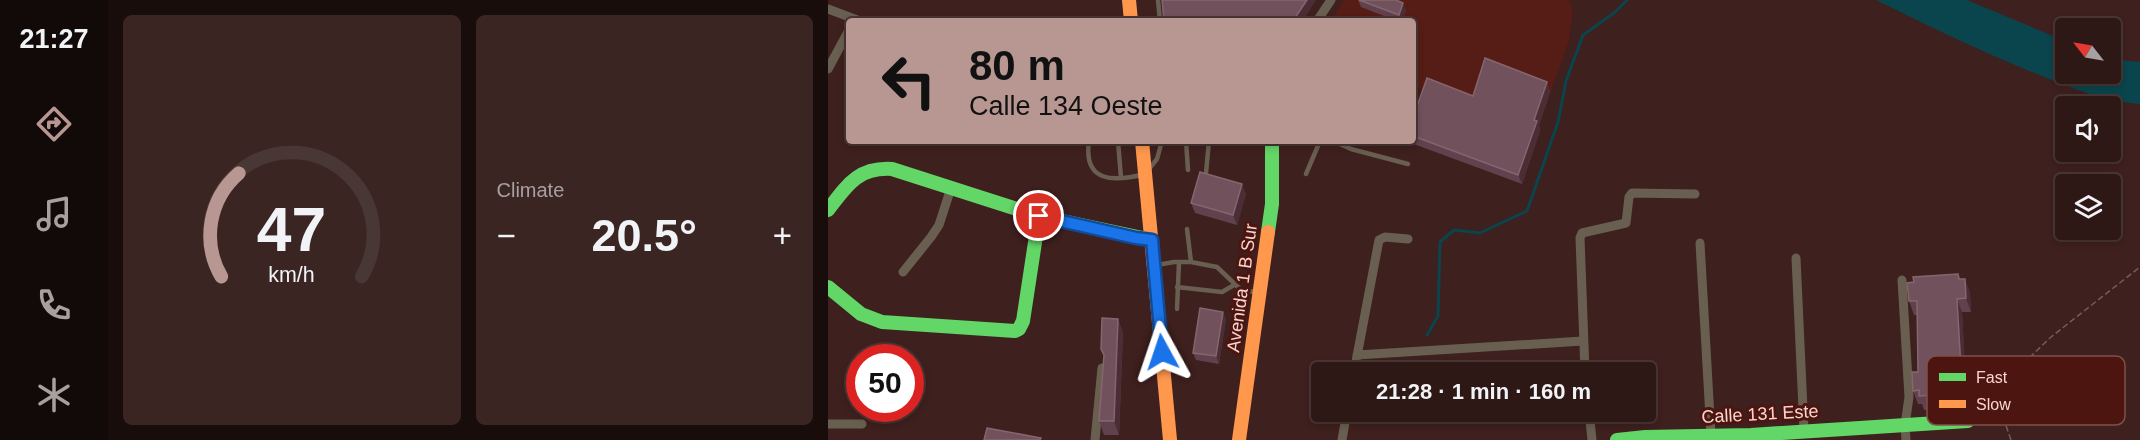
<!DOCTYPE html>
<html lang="en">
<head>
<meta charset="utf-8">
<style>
  :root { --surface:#2e1816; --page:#3a2523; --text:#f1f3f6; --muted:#a7a0a1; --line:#493735; --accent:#b89691 }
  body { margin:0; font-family:Helvetica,sans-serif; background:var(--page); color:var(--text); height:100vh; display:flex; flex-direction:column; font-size:22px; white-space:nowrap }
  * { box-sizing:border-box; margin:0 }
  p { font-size:20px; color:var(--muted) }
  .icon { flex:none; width:33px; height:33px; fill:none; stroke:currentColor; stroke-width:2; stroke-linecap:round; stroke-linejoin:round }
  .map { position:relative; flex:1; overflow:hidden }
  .drawer { display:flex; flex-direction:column; gap:15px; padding:15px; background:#190d0c; width:720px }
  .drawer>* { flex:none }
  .top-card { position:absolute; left:18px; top:18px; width:570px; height:126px; border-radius:6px; box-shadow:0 3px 9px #0003,0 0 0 2px var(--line); background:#b89691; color:#111; overflow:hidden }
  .needle { width:39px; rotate:301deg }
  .buttons { position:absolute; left:1227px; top:18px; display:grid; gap:12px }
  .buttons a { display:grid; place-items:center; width:66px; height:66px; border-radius:6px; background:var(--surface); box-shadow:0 3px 9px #0003,0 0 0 2px var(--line); font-size:30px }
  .speed { position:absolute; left:18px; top:344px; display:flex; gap:12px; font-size:30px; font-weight:700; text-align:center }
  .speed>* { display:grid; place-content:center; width:78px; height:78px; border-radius:50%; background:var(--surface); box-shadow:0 3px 9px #0003,0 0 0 2px var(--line); line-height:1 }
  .speed .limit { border:9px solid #d22; background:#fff; color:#111 }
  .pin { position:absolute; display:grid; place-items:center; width:51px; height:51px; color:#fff; margin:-26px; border:3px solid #fff; border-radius:50%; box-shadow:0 2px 6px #0007 }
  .me { position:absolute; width:66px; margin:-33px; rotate:355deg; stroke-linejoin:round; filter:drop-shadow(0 0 4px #0008) }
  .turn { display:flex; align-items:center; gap:21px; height:126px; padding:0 24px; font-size:27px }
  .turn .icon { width:78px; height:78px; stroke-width:2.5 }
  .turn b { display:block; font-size:42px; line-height:51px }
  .big { font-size:45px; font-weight:600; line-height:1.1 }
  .drawer .widget { flex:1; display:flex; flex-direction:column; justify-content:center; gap:9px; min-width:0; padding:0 21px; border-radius:9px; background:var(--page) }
  .drawer .dial { align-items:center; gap:0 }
  .dial svg { height:156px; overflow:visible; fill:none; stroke:var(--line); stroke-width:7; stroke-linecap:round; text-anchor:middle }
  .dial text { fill:var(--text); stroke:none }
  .heat { display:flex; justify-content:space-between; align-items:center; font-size:33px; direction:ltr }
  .drawer .tiles { flex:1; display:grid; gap:15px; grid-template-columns:repeat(2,1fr) }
  .trip { position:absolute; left:483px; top:362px; width:345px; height:60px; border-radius:6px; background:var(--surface); box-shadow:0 3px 9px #0003,0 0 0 2px var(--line); font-weight:600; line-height:60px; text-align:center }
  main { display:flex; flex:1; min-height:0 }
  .menu { display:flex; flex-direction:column; width:108px; justify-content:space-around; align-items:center; background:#120a09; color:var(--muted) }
  .menu .icon { width:42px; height:42px }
  .menu .selected { color:var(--accent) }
  .menu b { font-size:27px; color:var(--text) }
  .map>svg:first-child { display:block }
  .built { fill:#561c16 }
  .water { fill:#0a444c }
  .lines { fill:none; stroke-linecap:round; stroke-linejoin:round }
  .stream { stroke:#0a444c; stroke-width:3 }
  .path { stroke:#6e6158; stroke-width:1.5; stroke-dasharray:6 3; stroke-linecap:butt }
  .lane { stroke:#695f50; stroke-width:4.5 }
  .street { stroke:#695f50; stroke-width:9 }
  .fast { stroke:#63d668; stroke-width:14 }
  .slow { stroke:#ff974d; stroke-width:14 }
  .wall { fill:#60414e }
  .shaded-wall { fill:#4b2d35 }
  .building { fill:#70515c; stroke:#86666e; stroke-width:1.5 }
  .route-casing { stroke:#114b97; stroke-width:15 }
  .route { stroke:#1a73e8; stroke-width:10 }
  .labels { text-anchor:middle; stroke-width:6; stroke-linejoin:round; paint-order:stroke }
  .street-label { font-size:18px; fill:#fad5cf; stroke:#4c1510 }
  .key { fill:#4c1510; stroke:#804f49; stroke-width:1.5 }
  .key-label { font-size:16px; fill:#fad5cf }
</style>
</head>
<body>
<main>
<nav class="menu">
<b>21:27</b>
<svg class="icon selected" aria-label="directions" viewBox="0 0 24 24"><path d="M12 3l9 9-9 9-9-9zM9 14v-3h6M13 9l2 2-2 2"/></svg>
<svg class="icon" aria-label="music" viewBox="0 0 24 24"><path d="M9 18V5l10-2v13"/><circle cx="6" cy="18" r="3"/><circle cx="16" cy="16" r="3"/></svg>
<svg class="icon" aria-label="phone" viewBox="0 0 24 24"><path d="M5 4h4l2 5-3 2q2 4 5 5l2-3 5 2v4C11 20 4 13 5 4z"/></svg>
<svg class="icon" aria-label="climate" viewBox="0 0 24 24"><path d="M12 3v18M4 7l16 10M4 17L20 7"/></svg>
</nav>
<section class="drawer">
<div class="tiles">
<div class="widget dial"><svg viewBox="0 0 100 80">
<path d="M14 69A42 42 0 1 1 86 69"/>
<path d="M14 69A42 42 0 0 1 23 16" stroke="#b89691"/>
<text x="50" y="56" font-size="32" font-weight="700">47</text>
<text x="50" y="72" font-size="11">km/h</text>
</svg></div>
<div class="widget"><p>Climate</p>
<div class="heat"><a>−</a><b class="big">20.5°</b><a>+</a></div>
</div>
</div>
</section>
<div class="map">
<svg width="1312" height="440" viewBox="0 0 1312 440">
  <rect width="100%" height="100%" fill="#3e201e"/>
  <path class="built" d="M516,0H741L745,10L741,41L707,137L585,86V21H503Z"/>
  <path class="water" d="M1048,0H1139L1237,41L1238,74H1282L1283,59L1312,62V104C1271,101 1232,83 1194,68C1144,47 1096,24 1048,0Z"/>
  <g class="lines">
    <path class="stream" d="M599,335L610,316L612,242L626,230L652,233L699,211L730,122L738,81L755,35L786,13L799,0"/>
    <path class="path" d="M1183,440L1176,420L1178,400L1195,364L1223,337L1312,267"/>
    <path class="lane" d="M330,0L332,21
      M261,141C255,183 286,182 317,174L329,159L334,141
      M290,141L293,178
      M358,141L360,170
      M505,141L523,149L580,164
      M378,173L381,141
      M478,174L492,141
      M359,229L363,262
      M329,265L346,262H363L389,267L412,289L430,293
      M349,287L394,292L406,285
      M349,309L351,262"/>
    <path class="street" d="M0,9L32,21
      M489,21L503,0
      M0,69L21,30
      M872,243L883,435
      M968,258L976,431
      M75,272L103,237L111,225L123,188
      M1074,280L1081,397L1077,425L1078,440
      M529,355L755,341
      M526,372L551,240L557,237L580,239
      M757,372L752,238L754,233L798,223L801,197L804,193L867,194
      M761,411L764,440
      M0,424H34
      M267,440L274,368
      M514,440L519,411"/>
    <path class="fast" d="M0,210C19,185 30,167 64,169L211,216L324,240
      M440,232L444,204V141
      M0,287L33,314L54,322L187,331L191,329L195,321L211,216
      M789,440L817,437L923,435L1140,421"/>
    <path class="slow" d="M301,0L303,21
      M314,141L342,440
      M411,440L440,232"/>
  </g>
  <path class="wall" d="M530,0L578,10L574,21H569L533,7Z
    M719,82L722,92L711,125L712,131L694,184L583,143L582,141H585V118L645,96Z
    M418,194L409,225L367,213L363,203Z
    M1130,274L1132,279H1137L1142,293L1143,312H1134L1137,369L1141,368L1146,382L1147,407L1096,410L1094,404H1090L1085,391L1090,372L1089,315H1086L1081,301Z
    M290,319L295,333L291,435H276L271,421Z
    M398,319L391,364L368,360L365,353Z"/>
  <path class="shaded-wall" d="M479,0H488L475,21H465Z
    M575,3L578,10L574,21H573L571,15Z
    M719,82L722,92L711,125L712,131L694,184L690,175L706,120Z
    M414,184L418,194L409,225L405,215Z
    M1137,279L1142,293L1143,312L1138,298Z
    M1129,299L1134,312L1138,382L1133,369Z
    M395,312L398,319L391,364L388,356Z
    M290,319L295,333L291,435L286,421Z
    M1141,368L1146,382L1147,407L1142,393Z"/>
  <path class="building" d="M334,0H479L465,21H336Z
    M531,0H568L575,3L571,15Z
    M657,58L719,82L706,120L709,121L690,175L585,136V118L599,78L645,96Z
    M372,172L414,184L405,215L363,203Z
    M1130,274L1131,279H1137L1138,298L1129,299L1133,369L1141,368L1142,393L1091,396V390L1085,391L1084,372H1090L1089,301H1081L1079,283L1086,282L1085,277Z
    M372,308L395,312L388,356L365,353Z
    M274,318L290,319L286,421H271L276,355L273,349Z
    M159,428L213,438L212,440H156Z"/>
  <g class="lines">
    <defs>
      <path id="route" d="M211,216L308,238L324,240L334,352"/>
    </defs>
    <use href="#route" class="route-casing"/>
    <use href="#route" class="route"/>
  </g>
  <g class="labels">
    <g class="street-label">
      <text transform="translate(414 288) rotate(-82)" y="6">Avenida 1 B Sur</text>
      <text transform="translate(932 414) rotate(-3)" y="6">Calle 131 Este</text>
    </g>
  </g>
  <rect x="1099" y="356" width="198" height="69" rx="9" class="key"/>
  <rect x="1111" y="373" width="27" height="8" fill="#63d668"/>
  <rect x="1111" y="400" width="27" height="8" fill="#ff974d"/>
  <g class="key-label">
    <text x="1148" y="383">Fast</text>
    <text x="1148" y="410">Slow</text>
  </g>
</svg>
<div class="buttons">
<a><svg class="needle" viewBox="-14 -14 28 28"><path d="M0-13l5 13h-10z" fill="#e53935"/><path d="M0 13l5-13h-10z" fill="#a7a0a1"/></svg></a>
<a><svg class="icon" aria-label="sound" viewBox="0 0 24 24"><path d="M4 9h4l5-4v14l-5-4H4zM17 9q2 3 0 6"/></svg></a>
<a><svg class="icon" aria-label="layers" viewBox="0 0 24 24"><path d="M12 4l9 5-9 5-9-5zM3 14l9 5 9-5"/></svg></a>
</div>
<div class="speed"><div class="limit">50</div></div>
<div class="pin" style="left:211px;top:216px;background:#d93025"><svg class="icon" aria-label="arrive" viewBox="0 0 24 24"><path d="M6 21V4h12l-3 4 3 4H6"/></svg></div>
<svg class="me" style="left:334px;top:352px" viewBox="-20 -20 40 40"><path d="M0-17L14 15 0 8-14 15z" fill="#1a73e8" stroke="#fff" stroke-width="4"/></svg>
<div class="trip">21:28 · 1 min · 160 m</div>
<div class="top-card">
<div class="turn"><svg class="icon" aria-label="left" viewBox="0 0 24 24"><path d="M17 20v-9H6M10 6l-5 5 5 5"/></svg><div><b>80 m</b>Calle 134 Oeste</div></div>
</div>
</div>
</main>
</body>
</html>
